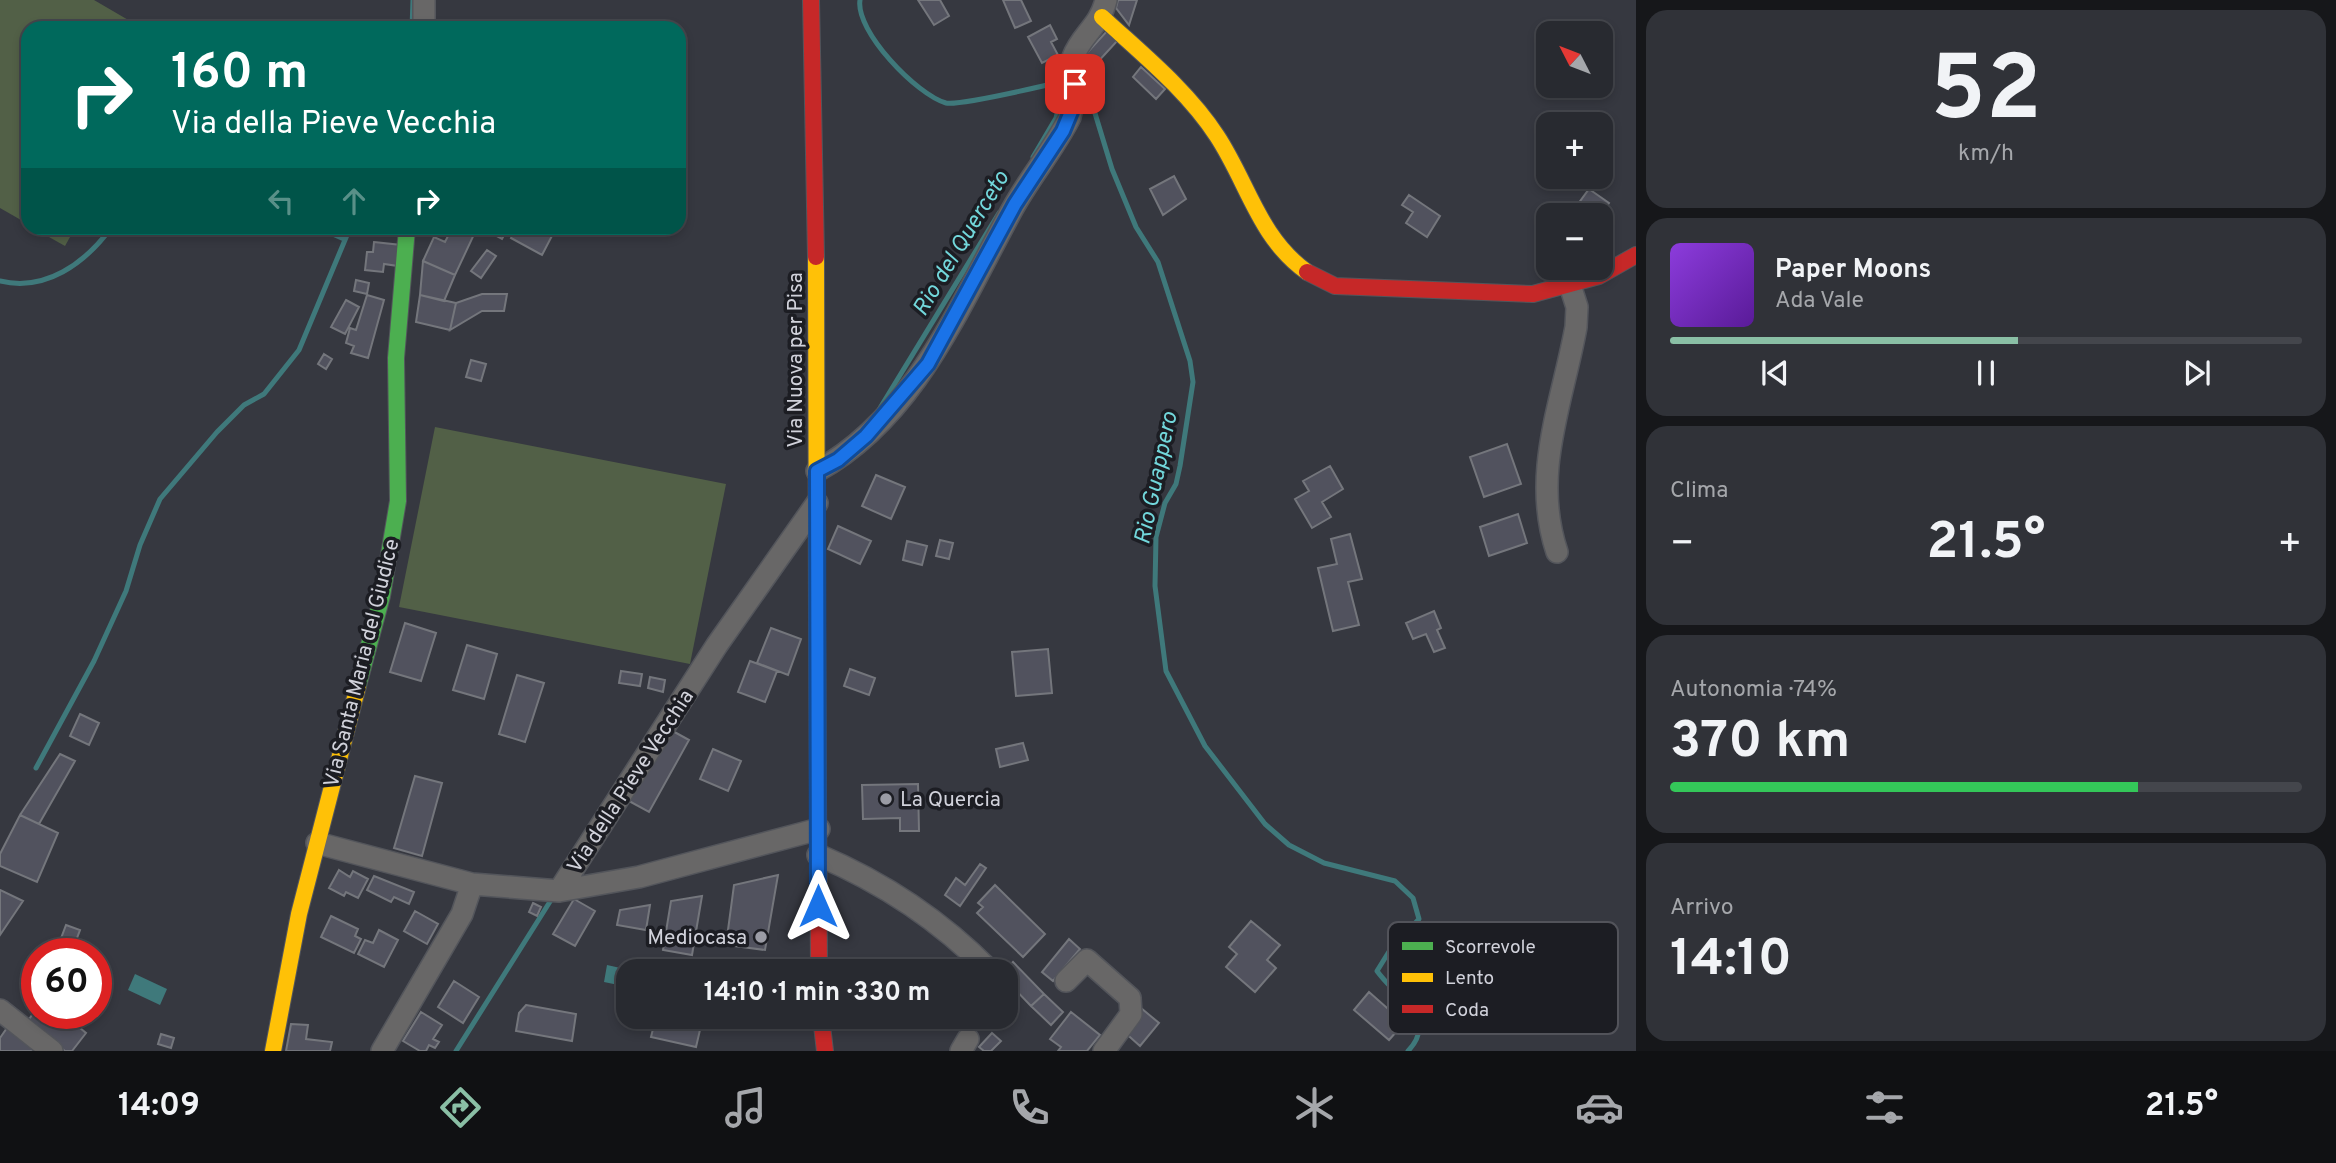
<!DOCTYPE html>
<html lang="it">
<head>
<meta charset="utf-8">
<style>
  :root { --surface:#282a30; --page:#303238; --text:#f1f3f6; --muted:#a5a7ab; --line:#44464c; --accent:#8abfa5 }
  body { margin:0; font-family:Overpass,sans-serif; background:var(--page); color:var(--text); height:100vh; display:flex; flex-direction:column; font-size:26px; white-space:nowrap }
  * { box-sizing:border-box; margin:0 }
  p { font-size:23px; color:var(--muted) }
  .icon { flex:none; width:38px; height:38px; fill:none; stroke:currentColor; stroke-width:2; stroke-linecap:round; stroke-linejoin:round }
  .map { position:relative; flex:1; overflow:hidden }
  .sheet { display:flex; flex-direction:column; gap:10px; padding:10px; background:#16171a; width:700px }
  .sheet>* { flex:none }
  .hud { position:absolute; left:21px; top:21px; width:665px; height:214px; border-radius:21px; box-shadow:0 4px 10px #0003,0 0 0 2px var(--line); background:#00695c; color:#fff; overflow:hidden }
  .needle { width:46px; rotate:312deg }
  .fabs { position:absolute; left:1536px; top:21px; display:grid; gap:14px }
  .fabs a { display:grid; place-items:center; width:77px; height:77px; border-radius:14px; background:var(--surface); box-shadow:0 4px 10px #0003,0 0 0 2px var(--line); font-size:35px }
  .speed { position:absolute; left:21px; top:938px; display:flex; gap:14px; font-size:35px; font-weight:700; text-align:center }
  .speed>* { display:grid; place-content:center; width:91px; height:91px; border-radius:50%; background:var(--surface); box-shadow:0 4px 10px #0003,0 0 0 2px var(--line); line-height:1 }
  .speed .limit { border:10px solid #d22; background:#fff; color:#111 }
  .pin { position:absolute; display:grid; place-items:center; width:60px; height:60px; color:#fff; margin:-30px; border-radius:14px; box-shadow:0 4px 10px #0006 }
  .me { position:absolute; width:77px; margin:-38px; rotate:0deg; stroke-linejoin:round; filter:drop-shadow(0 0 5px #0008) }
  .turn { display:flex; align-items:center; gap:24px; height:147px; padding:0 35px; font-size:32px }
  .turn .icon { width:91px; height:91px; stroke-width:2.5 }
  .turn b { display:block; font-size:49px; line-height:60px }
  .lanes { display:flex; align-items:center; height:66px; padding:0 35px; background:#0003; justify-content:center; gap:35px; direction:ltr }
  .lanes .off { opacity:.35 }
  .big { font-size:52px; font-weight:700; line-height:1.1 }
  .sheet .widget { flex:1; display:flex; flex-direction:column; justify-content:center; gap:10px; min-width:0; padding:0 24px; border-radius:21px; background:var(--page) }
  .sheet .dial { align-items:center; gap:0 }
  .dial b { font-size:91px; line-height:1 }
  .song { display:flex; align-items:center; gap:21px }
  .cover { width:84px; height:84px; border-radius:10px; background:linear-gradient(135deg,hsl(270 70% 55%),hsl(270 70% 35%)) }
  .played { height:7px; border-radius:4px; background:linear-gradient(90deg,var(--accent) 55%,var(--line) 55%) }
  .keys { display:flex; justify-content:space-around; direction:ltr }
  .heat { display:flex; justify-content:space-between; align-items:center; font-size:38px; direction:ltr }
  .charge { height:10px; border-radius:5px; background:linear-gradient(90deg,#34c759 74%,var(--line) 0) }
  .trip { position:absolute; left:616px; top:959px; width:402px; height:70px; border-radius:21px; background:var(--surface); box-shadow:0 4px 10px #0003,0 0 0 2px var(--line); font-weight:700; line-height:70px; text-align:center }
  .tabs { display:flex; height:112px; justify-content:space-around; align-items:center; background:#101113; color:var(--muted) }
  .tabs .icon { width:49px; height:49px }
  .tabs .current { color:var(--accent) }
  .tabs b { font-size:32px; color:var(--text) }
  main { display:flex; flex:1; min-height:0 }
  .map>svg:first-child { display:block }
  .green { fill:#526047 }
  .water { fill:#3f797b }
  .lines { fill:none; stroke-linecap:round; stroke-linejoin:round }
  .stream { stroke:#3f797b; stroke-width:5 }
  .building { fill:#51525e; stroke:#74767c; stroke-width:2 }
  .street-casing { stroke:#53555b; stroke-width:24 }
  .fast-casing { stroke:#53555b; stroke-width:18 }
  .slow-casing { stroke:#53555b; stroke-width:18 }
  .jam-casing { stroke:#53555b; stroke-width:18 }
  .street { stroke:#686767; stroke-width:21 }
  .fast { stroke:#4caf50; stroke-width:16 }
  .slow { stroke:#ffc107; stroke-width:16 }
  .jam { stroke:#c62828; stroke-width:16 }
  .route-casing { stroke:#114b97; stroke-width:18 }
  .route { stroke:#1a73e8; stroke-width:12 }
  .poi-dot { fill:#9b9ca5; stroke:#1c1d23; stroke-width:2.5 }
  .labels { text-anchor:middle; stroke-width:7; stroke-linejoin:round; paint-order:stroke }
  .street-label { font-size:21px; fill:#d1d2db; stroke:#1c1d23 }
  .poi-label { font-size:21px; fill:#d1d2db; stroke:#1c1d23; text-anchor:start }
  .water-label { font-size:23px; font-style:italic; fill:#72d7db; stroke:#1c1d23 }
  .key { fill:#1c1d23; stroke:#52535a; stroke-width:2 }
  .key-label { font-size:19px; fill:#d1d2db }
</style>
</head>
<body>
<main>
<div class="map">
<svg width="1636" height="1051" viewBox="0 0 1636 1051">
  <rect width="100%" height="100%" fill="#363840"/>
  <path class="green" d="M0,0H94L142,28H28V224L0,208Z
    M33,228H75L65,246Z
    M435,427L726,484L690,664L399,607Z"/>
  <path class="water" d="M607,965L634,971H628V987L604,982Z
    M135,974L167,989L160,1005L128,990Z"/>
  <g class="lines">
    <path class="stream" d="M860,0C855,31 917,95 946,103C959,106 1034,88 1052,84L1068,89
      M412,28L413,0
      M1079,95L1094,110L1112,169L1136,227L1158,262L1190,361L1193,382L1180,466L1176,484L1165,503L1156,537L1155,586L1166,671L1205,746L1265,824L1289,845L1324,863L1395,881L1413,898L1419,919L1390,950L1377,971C1396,998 1439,1019 1408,1051
      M1033,157L1056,118L1063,87
      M319,228L344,239
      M0,281C46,292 85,263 111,228
      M880,408L999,213
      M36,768L94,661L126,591L140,545L160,499L217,432L244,405L264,394L299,350L350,228
      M456,1051L551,900"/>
  </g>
  <path class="building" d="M918,0H940L949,16L934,25Z
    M1003,0H1021L1031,21L1015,28Z
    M1118,0H1137L1129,25L1116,8Z
    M1050,25L1057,39L1051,42L1058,55L1042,63L1028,37Z
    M1108,30L1118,40L1095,65L1085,55Z
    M1141,67L1165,89L1156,99L1133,77Z
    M1174,176L1186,199L1163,215L1150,189Z
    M1589,189L1609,203L1601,215H1570Z
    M1409,195L1440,216L1427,237L1406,223L1413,212L1402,205Z
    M452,228H477L455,275L423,261L434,237L445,242Z
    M482,228H508L502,239Z
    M517,228H550L555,230L542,255L511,238Z
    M374,242L401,245L398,266L384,264L383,272L365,270L367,252H373Z
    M487,250L496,256L481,278L471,271Z
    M423,261L455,275L444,301L420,295Z
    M356,280L369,283L367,294L354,291Z
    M482,294H507L504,311H482L450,330L456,303Z
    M367,295L384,300L368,358L351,353L354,346L346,343L350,328L356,330Z
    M420,295L456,303L450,330L416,322Z
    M346,300L359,307L345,334L331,327Z
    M324,354L332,359L326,369L318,364Z
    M471,360L486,364L481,381L466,377Z
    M1507,444L1521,484L1484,497L1470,457Z
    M1330,466L1343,489L1322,502L1331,517L1312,528L1295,499L1309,491L1303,481Z
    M876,475L905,487L891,519L862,506Z
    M1518,514L1527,543L1489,556L1480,527Z
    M838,526L871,541L860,564L828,549Z
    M1350,534L1362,579L1348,582L1359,625L1333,631L1318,568L1337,564L1331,539Z
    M940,540L953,543L949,559L936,556Z
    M907,541L927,546L922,565L903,560Z
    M1434,611L1441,628L1437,630L1445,648L1434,652L1426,634L1413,639L1406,623Z
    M405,623L436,633L421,681L390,672Z
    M771,628L801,639L788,675L757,663Z
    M467,645L497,654L484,699L453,690Z
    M1048,649L1052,693L1016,696L1012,652Z
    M750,661L777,671L765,702L738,692Z
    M850,669L875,678L869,695L844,686Z
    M621,671L642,674L640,686L619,683Z
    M517,675L544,683L525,742L499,734Z
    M650,677L665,680L663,692L648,688Z
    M80,714L99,723L89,745L70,736Z
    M669,729L689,740L649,812L629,801Z
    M1023,743L1028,760L1000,767L996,749Z
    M713,749L741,761L728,791L700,779Z
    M60,754L75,761L39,824L20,815Z
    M415,776L442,783L422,856L394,848Z
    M918,784L919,831H900V818L863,819L862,785Z
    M20,815L58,833L37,882L0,866V854Z
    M980,864L986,868L960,906L945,895L956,878L965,885Z
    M339,870L350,877L353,871L368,879L358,898L346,892L344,896L329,888Z
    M778,875L765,950L726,945L734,885Z
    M374,876L414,892L409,904L394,897L391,902L367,890Z
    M995,885L1045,934L1023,957L977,913L983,907L978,903Z
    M0,890L23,901L0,935Z
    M702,896L692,955L663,950L671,901Z
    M574,899L595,911L575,946L553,934Z
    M533,903L541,907L537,916L529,912Z
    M650,905L646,930L617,925L620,910Z
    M415,911L438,924L427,944L404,931Z
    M331,916L358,929L355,936L361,939L354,953L321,937Z
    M1251,921L1280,945L1267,960L1276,968L1255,992L1226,967L1237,954L1229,947Z
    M66,925L80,930L71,954L57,949Z
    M379,930L398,940L384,967L358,954L365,940L373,943Z
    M1069,939L1080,949L1053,981L1042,972Z
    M1013,962L1044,994L1031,1006L1006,980L1004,971Z
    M454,981L479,997L463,1023L438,1007Z
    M1369,992L1404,1023L1389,1040L1354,1010Z
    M1044,994L1063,1012L1051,1025L1031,1006Z
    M526,1005L576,1014L572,1041L516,1031L519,1013Z
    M37,1008V1013H62L86,1033L72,1051H65L27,1022Z
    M1141,1008L1159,1023L1140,1046L1122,1030Z
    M421,1012L442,1025L433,1039L439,1042L435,1048L429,1045L426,1051H420L403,1041Z
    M1071,1012L1100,1035L1087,1051H1058L1061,1047L1050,1039Z
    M656,1017H703L696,1047L651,1037Z
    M735,1017H781L779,1028L735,1022Z
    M952,1017H984L970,1033Z
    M291,1024L308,1025L306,1039L332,1042L330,1051H286Z
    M9,1025L42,1051H0V1038Z
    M992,1033L1001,1041L991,1051H984L979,1047Z
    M161,1034L174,1038L171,1048L158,1044Z"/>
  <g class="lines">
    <defs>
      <path id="street" d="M424,28V0
        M817,471C916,417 961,302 1013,208C1030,177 1054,149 1070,117C1077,94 1068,72 1073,57C1081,35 1100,26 1106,0
        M1557,552C1531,474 1562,404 1576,327L1577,307L1570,285
        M317,843L472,884L559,891L639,877L819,829
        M818,855C882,882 941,921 990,971
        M559,891L717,645L817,503
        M1066,981L1087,960L1130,998L1131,1014L1104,1051
        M0,1010L52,1051
        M382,1051L462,914L472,884
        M961,1051L968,1039"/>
      <path id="fast" d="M358,686L382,596L398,501L396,358L407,228"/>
      <path id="slow" d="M1102,17C1142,54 1187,90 1217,136C1248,183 1259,238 1307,272
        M816,257L817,622
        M273,1051L299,914L358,686"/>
      <path id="jam" d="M811,0L816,257
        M1307,272L1335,286L1533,294L1599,276L1636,255
        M817,622L819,971
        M821,1017L825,1051"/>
    </defs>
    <use href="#street" class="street-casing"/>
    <use href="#fast" class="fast-casing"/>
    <use href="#slow" class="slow-casing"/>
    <use href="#jam" class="jam-casing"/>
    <use href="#street" class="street"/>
    <use href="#fast" class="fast"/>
    <use href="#slow" class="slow"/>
    <use href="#jam" class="jam"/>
  </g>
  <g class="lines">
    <defs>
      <path id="route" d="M818,906L817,471L838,460L866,436L928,364L1015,204L1063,131L1075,102V84"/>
    </defs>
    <use href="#route" class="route-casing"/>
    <use href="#route" class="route"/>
  </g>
  <g class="poi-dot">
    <circle cx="886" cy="799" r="7"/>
    <circle cx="761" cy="937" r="7"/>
  </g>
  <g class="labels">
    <g class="street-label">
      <text transform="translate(795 360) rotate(-90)" y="7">Via Nuova per Pisa</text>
      <text transform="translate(361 663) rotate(-76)" y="7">Via Santa Maria del Giudice</text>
      <text transform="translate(630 781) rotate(-57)" y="7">Via della Pieve Vecchia</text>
    </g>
    <g class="poi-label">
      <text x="900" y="806">La Quercia</text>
      <text x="747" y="944" text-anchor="end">Mediocasa</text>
    </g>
    <g class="water-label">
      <text transform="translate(960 243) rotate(-59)" y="8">Rio del Querceto</text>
      <text transform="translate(1155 478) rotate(-78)" y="8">Rio Guappero</text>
    </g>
  </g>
  <rect x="1388" y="922" width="230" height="112" rx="10" class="key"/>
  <rect x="1402" y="942" width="31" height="8" fill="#4caf50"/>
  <rect x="1402" y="973" width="31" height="9" fill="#ffc107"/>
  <rect x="1402" y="1005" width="31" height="8" fill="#c62828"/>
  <g class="key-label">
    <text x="1445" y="953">Scorrevole</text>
    <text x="1445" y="984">Lento</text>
    <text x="1445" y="1016">Coda</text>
  </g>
</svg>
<div class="fabs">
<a><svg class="needle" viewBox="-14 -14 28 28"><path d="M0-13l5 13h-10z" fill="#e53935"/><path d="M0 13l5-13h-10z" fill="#a5a7ab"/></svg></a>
<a>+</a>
<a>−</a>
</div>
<div class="speed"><div class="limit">60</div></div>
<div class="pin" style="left:1075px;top:84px;background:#d93025"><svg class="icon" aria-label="arrive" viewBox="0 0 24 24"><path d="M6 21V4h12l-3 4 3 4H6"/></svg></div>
<svg class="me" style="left:818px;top:906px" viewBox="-20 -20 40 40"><path d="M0-17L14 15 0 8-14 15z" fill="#1a73e8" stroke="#fff" stroke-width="4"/></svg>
<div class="trip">14:10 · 1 min · 330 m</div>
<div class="hud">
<div class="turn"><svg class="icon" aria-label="right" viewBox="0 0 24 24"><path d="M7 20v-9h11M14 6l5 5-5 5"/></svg><div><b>160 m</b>Via della Pieve Vecchia</div></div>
<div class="lanes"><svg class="icon off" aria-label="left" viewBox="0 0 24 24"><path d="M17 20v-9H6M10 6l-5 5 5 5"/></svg><svg class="icon off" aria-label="ahead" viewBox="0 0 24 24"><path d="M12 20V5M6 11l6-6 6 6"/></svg><svg class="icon" aria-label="right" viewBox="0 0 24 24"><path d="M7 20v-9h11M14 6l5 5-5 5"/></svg></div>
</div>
</div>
<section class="sheet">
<div class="widget dial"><b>52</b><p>km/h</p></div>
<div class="widget">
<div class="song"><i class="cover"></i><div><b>Paper Moons</b><p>Ada Vale</p></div></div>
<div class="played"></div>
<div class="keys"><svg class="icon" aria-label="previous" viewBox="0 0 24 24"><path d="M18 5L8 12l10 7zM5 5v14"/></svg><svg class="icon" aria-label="pause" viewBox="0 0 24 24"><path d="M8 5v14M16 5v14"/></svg><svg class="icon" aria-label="next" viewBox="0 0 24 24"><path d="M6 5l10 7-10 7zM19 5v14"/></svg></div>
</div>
<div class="widget"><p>Clima</p>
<div class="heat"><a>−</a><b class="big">21.5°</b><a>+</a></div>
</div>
<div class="widget"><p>Autonomia · 74%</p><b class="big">370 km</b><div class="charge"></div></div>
<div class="widget"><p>Arrivo</p><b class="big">14:10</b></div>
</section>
</main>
<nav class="tabs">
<b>14:09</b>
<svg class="icon current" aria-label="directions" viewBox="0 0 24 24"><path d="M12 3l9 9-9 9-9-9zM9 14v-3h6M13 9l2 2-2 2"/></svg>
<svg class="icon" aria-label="music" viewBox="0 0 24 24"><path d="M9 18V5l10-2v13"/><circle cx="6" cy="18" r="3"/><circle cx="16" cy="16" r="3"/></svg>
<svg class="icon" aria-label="phone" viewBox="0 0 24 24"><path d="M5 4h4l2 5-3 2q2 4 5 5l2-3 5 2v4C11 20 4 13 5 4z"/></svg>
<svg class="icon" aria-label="climate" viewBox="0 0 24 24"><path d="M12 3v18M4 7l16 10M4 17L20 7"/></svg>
<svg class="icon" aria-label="car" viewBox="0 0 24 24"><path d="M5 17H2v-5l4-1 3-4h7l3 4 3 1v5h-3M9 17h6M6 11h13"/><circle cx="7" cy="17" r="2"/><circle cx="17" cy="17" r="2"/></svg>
<svg class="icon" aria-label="filters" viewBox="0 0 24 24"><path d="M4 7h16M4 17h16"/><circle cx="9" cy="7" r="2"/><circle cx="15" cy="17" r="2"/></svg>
<b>21.5°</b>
</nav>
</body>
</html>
